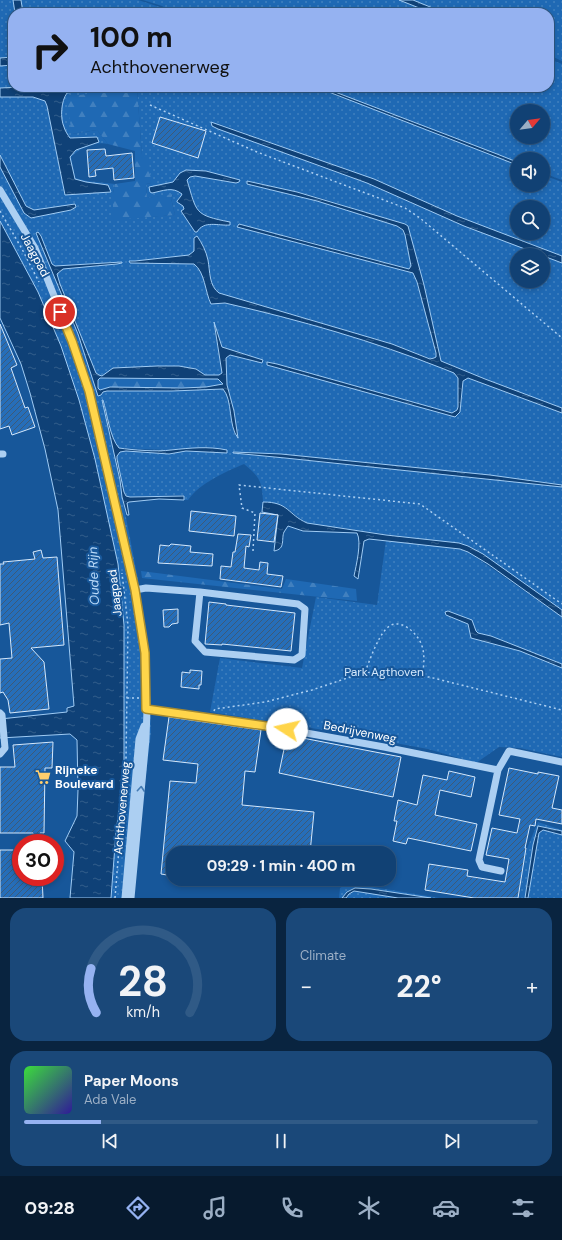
<!DOCTYPE html>
<html lang="en">
<head>
<meta charset="utf-8">
<style>
  :root { --surface:#114174; --page:#1a4879; --text:#f1f3f6; --muted:#9cafc5; --line:#305a86; --accent:#95b2f1 }
  body { margin:0; font-family:"DM Sans",sans-serif; background:var(--page); color:var(--text); height:100vh; display:flex; flex-direction:column; font-size:15px; white-space:nowrap }
  * { box-sizing:border-box; margin:0 }
  p { font-size:13px; color:var(--muted) }
  .icon { flex:none; width:22px; height:22px; fill:none; stroke:currentColor; stroke-width:2; stroke-linecap:round; stroke-linejoin:round }
  .map { position:relative; height:898px; overflow:hidden }
  .sheet { display:flex; flex-direction:column; gap:10px; padding:10px; background:#092440; flex:1 }
  .sheet>* { flex:none }
  .banner { position:absolute; left:8px; top:8px; width:546px; height:84px; border-radius:16px; box-shadow:0 2px 6px #0003,0 0 0 1px var(--line); background:#95b2f1; color:#111; overflow:hidden }
  .needle { width:26px; rotate:61deg }
  .tools { position:absolute; left:510px; top:104px; display:grid; gap:8px }
  .tools a { display:grid; place-items:center; width:40px; height:40px; border-radius:50%; background:var(--surface); box-shadow:0 2px 6px #0003,0 0 0 1px var(--line); font-size:20px }
  .speed { position:absolute; left:12px; top:834px; display:flex; gap:8px; font-size:20px; font-weight:700; text-align:center }
  .speed>* { display:grid; place-content:center; width:52px; height:52px; border-radius:50%; background:var(--surface); box-shadow:0 2px 6px #0003,0 0 0 1px var(--line); line-height:1 }
  .speed .limit { border:6px solid #d22; background:#fff; color:#111 }
  .pin { position:absolute; display:grid; place-items:center; width:34px; height:34px; color:#fff; margin:-17px; border:2px solid #fff; border-radius:50%; box-shadow:0 1px 4px #0007 }
  .me { position:absolute; width:44px; margin:-22px; rotate:280deg; stroke-linejoin:round; filter:drop-shadow(0 0 3px #0008) }
  .turn { display:flex; align-items:center; gap:14px; height:84px; padding:0 16px; font-size:18px }
  .turn .icon { width:52px; height:52px; stroke-width:2.5 }
  .turn b { display:block; font-size:28px; line-height:34px }
  .big { font-size:30px; font-weight:700; line-height:1.1 }
  .sheet .card { flex:1; display:flex; flex-direction:column; justify-content:center; gap:6px; min-width:0; padding:0 14px; border-radius:16px; background:var(--page) }
  .sheet .dial { align-items:center; gap:0 }
  .dial svg { height:104px; overflow:visible; fill:none; stroke:var(--line); stroke-width:7; stroke-linecap:round; text-anchor:middle }
  .dial text { fill:var(--text); stroke:none }
  .song { display:flex; align-items:center; gap:12px }
  .cover { width:48px; height:48px; border-radius:6px; background:linear-gradient(135deg,hsl(120 70% 55%),hsl(250 70% 35%)) }
  .played { height:4px; border-radius:2px; background:linear-gradient(90deg,var(--accent) 15%,var(--line) 15%) }
  .keys { display:flex; justify-content:space-around; direction:ltr }
  .heat { display:flex; justify-content:space-between; align-items:center; font-size:22px; direction:ltr }
  .sheet .tiles { flex:1; display:grid; gap:10px; grid-template-columns:1fr 1fr }
  .card:last-child { grid-column:span 2 }
  .trip { position:absolute; left:166px; top:846px; width:230px; height:40px; border-radius:16px; background:var(--surface); box-shadow:0 2px 6px #0003,0 0 0 1px var(--line); font-weight:700; line-height:40px; text-align:center }
  .menu { display:flex; height:64px; justify-content:space-around; align-items:center; background:#071a2e; color:var(--muted) }
  .menu .icon { width:28px; height:28px }
  .menu .on { color:var(--accent) }
  .menu b { font-size:18px; color:var(--text) }
  .map>svg:first-child { display:block }
  .grass { fill:url(#grass-dots); fill-rule:evenodd }
  .forest { fill:url(#forest-firs) }
  .water { fill:url(#water-ripples); stroke:#9fcbf4; fill-rule:evenodd }
  .building { fill:url(#building-hatch); stroke:#d4e8fc }
  .lines { fill:none; stroke-linecap:round; stroke-linejoin:round }
  .path { stroke:#accff2; stroke-width:1.5; stroke-dasharray:2 3; stroke-linecap:butt }
  .minor { stroke:#accff2; stroke-width:7 }
  .oneway { stroke:#447bb4 }
  .route-casing { stroke:#a68a30; stroke-width:10 }
  .route { stroke:#ffd54a; stroke-width:7 }
  .labels { text-anchor:middle; stroke-width:4; stroke-linejoin:round; paint-order:stroke }
  .street-label { font-size:12px; fill:#fff; stroke:#17579a }
  .park-label { font-size:12px; fill:#d4e8fc; stroke:#17579a }
  .poi-label { font-size:12px; font-weight:bold; fill:#fff; stroke:#17579a; text-anchor:start }
  .water-label { font-size:13px; font-style:italic; fill:#b9d9f8; stroke:#17579a }
</style>
</head>
<body>
<div class="map">
<svg width="562" height="898" viewBox="0 0 562 898">
  <defs>
    <pattern id="grass-dots" width="8" height="8" patternUnits="userSpaceOnUse"><rect width="8" height="8" fill="#1f69b4"/><path d="M2 2h.1M6 6h.1" fill="none" stroke="#4180bf" stroke-width="1.8" stroke-linecap="round"/></pattern>
    <pattern id="forest-firs" width="22" height="20" patternUnits="userSpaceOnUse"><rect width="22" height="20" fill="#1f69b4"/><path d="M5 1l3.5 6h-7zM16 11l3.5 6h-7z" fill="#4180bf"/></pattern>
    <pattern id="water-ripples" width="26" height="14" patternUnits="userSpaceOnUse"><rect width="26" height="14" fill="#0f4177"/><path d="M2 4q2-2 4 0t4 0M15 11q2-2 4 0t4 0" fill="none" stroke="#335e8b"/></pattern>
    <pattern id="building-hatch" width="6" height="6" patternUnits="userSpaceOnUse"><rect width="6" height="6" fill="#266eb9"/><path d="M-1 1l2-2M0 6l6-6M5 7l2-2" fill="none" stroke="#3d5a78"/></pattern>
  </defs>
  <rect width="100%" height="100%" fill="#17579a"/>
  <path class="grass" d="M0,0H13L15,13H13V57L0,58Z
    M21,0H138L160,7L162,10L161,13H23Z
    M143,0H399L432,13H175L162,6Z
    M413,0H562V61L549,55V13H445Z
    M549,59L562,64V180L543,173V159H517V162L322,87H549ZM517,111H543V137H517Z
    M13,65V87H19L0,88V66Z
    M89,87H94V93L72,134L97,130L108,144C95,141 80,148 71,157L75,178L87,181L115,184L113,193V219L175,215L171,198L173,195L147,198L146,184L151,183L142,156L137,89L129,87H151L157,88L158,87H316L517,165V185H543V175L562,182V256L457,216L381,182L214,122L318,166L367,183L464,226L542,255H517V281H543V255L562,263V408L485,379L441,361L424,285L405,224C354,211 304,187 251,185L317,201L397,226C409,233 409,254 411,266L409,269L293,237L237,227L413,273L417,282L436,353V357L432,359L392,344L219,293L213,286L206,253L194,238V251L189,255L129,262L130,263H134L194,264C205,272 205,292 211,304L225,303C300,320 373,341 444,369L454,373L458,378V407L457,410L452,413L445,411L277,364L267,362V365L455,417L460,413L463,381L468,378L562,413V485L490,475L281,454L233,452V453L562,487V610L473,548L428,540L307,523C299,519 294,513 287,508C280,503 271,502 263,502C262,481 260,477 244,464C225,472 200,483 188,500H184V495L128,497L124,492L117,459V456L120,452L126,451L169,454L186,451L226,453L227,450L198,448L166,450L119,448C110,438 107,414 103,401L102,400L120,480L122,497L138,579L148,644L151,733L131,898H111L116,831L124,774V625L118,564L61,346L38,292L0,221V97H33L45,101L47,106L65,194L108,185L86,182L75,179L70,157L76,150L99,141L97,137L70,138C68,135 65,131 64,127C60,118 61,101 67,93L89,90ZM186,170L206,171L240,180L236,183L195,176L190,177L187,180C191,191 193,208 203,215C207,218 224,223 230,225L205,224L195,232L181,212L184,208L177,200L181,196L182,194C172,185 162,191 151,193L173,182ZM517,207H543V233H517ZM38,232L41,236L52,264L55,266L119,262L63,269L57,274L60,284L96,373L99,375L102,376L145,367L157,366H179L196,369L205,375H219L222,373L214,326L215,325L221,347L263,360L262,363L230,355L226,358L227,385L234,411L238,438C229,426 233,400 223,389L172,391H107L101,394L78,334L36,233Z
    M386,540L460,549L468,552L562,617V664L491,636L478,633L476,631L472,620L448,611L445,614L467,623L471,634L498,645L521,651L562,668V757L520,748L499,747L476,763L428,749L324,730L210,712L220,658L302,668L316,597L377,605Z
    M538,822L562,830V831L538,826L533,845L525,898H519L526,851Z
    M543,830L562,835V898H528L537,839L539,833Z
    M348,883L440,898H431L371,889L355,888L342,898H339L340,888Z
    M354,891L398,898H346L349,894Z"/>
  <path class="forest" d="M94,87H129L137,89L142,155L149,160L151,183L146,184L147,198L173,194L171,198L175,215L113,220V193L115,184L135,181V151L108,144L97,130L72,134L66,97L94,93Z
    M100,378L213,379H218L223,384L206,387L182,388L110,387L100,390L98,388V380Z
    M141,571L282,589L286,579L356,589L357,601L142,578Z"/>
  <path class="water" d="M13,0H21L23,13H15Z
    M399,0H413L445,13H432Z
    M13,57V65L0,66V58Z
    M19,87H56L59,90L67,87H89L90,90L67,93C61,101 60,118 64,127C65,131 68,135 70,138L97,137L99,142L76,150L70,157L75,179L86,182L108,185L111,192L65,195L47,106L45,101L33,97H0V88Z
    M316,87H322L497,154L517,162V165Z
    M211,122L374,179L457,216L562,256V263L464,226L367,183L218,129L212,126Z
    M0,155L26,206L34,210L75,204L76,207L71,210L31,218L24,213L0,167Z
    M186,170L206,171L240,180L239,182L236,183L195,176L190,177L187,180C197,213 194,215 230,222V225C218,226 204,220 197,232H195L181,211L184,209L183,206L177,202V201L181,196L182,194C172,186 163,191 152,193L150,192L149,187L173,182L180,173Z
    M247,181L297,192L405,224L408,226L424,285L441,361L485,379L562,408V413L468,378L463,381L460,412L455,417L267,365V362L277,364L445,411L452,413L457,410L458,407V378L454,373L444,369C373,341 300,320 225,303L211,304C205,292 205,272 194,264L130,263L129,261H135L189,255L194,251V238L197,236C202,243 206,251 208,260C210,271 209,286 219,293L392,344L430,359L434,358L436,357V353L417,282L413,273L237,227L239,224L409,269L411,266L405,235L403,230L397,226L317,201L251,185L247,184Z
    M0,221L38,292L61,346L79,400L95,459L118,564L124,625V774L116,832L111,898H70L74,852L65,841L77,816L78,790L77,740L70,734L0,738V719L67,712V708L74,706L58,510L45,449L30,393L21,364L0,318Z
    M38,232L41,236L52,264L55,266L122,262V263L117,264L63,269L57,274L60,284L96,373L99,375L102,376L113,368L157,366H179L196,369L205,375H219L222,373L214,322L222,347L263,360L262,363L230,355L226,358L227,385L234,411L238,438C228,426 233,400 223,389L172,391H107L103,392L101,395L98,396L78,334L36,233ZM100,378L213,379H218L223,384L206,387L182,388L110,387L100,390L98,388V380Z
    M102,400H103C107,413 110,438 119,448C133,450 157,452 171,450C190,448 208,446 227,450V453L186,451L169,454L126,451L120,452L117,456V459L124,492L126,496L130,497L184,496V500L159,499L129,502L127,503L129,515H127L122,497L120,480Z
    M233,452L281,454L490,475L562,485V487L285,458L233,453Z
    M263,502C289,502 287,514 307,523L386,535L459,543L468,546L483,554L562,610V617L488,564L468,552L460,549L369,539L364,541L358,579L354,576C356,566 362,542 357,533L303,531L288,526C287,528 285,530 284,532C281,539 286,549 274,551L278,515L262,512Z
    M448,611L472,620L476,631L478,633L491,636L562,664V668L520,651L471,638L468,624L446,615L445,612Z
    M538,826L562,831V835L543,830L539,833L528,898H525L533,845Z
    M355,888L371,889L431,898H398L354,891L349,894L346,898H342L347,892Z"/>
  <path class="building" d="M160,117L206,131L198,158L152,143Z
    M105,149L106,156L132,153L134,178L114,180L113,168L95,170L96,176L89,177L87,150Z
    M0,324L17,365L11,368L25,408L28,407L35,427L12,435L9,426L0,429Z
    M191,511L236,516L234,536L189,531Z
    M260,513L278,515L274,542L257,540Z
    M238,534L251,535L249,547L246,546L244,568L259,570L260,562L268,563L267,574L283,576L281,587L220,579L221,566L231,567L233,552H235Z
    M171,544L191,546L190,552L213,554L212,566L158,563L160,545L169,546Z
    M41,550L43,558L57,557L64,645L31,648L44,662L49,709L10,713L8,700L3,692L0,693V659L12,658L9,623L0,625V564H4L3,562L35,559L33,552Z
    M209,602L226,604V605L295,613L291,651L222,644V645L205,644Z
    M178,609V623L172,624L169,627H164L163,610Z
    M190,670L202,671L201,685H199V689L181,687L182,672L190,673Z
    M169,717L261,730L255,772L245,771L242,805L314,812L310,853H173V876L161,874L170,781L196,783L198,764L163,760Z
    M287,735L401,757L393,797L279,773Z
    M53,742L52,768H45L44,833H40V838H33V833H0V767H15L13,745Z
    M509,768L538,774V772L559,776L552,808L562,810V824L536,819L535,826L530,825L525,848H526L518,898H474L425,890L429,864L468,870L467,876L505,882L509,859L486,855L492,828L517,833L520,819L499,815Z
    M449,771L475,777L471,797L440,790L435,815L477,824L471,851L408,838L406,844L393,841L397,821H394L398,800L417,805L423,775L447,780Z
    M0,850H21V877H42L43,898H0Z"/>
  <g class="lines">
    <path class="path" d="M150,105L257,152L405,208L420,218L562,338
      M0,211L22,249L39,282
      M253,551L255,513L242,508L239,485L420,504L562,604
      M365,672C370,660 377,638 387,628C399,616 418,633 422,646C425,655 424,667 422,676
      M127,698H140
      M214,711L215,709L265,702L312,690L365,672L429,677L562,710
      M115,898L126,760L128,625L122,573"/>
    <path class="minor" d="M0,190L35,248L72,341L89,391L135,590L145,653L147,709L146,739L131,898
      M0,454H3
      M135,590L146,588L200,592L298,604L305,609L302,655L294,660L205,652L195,641L200,592
      M147,709L273,727L384,747L498,770
      M0,713L2,715L5,748L0,754
      M501,871L482,867L479,860L498,770L509,751L562,762
      M125,898L139,739L144,726"/>
  </g>
  <defs><path id="oneway-chevron" d="M-2-3.5L2.5 0L-2 3.5" fill="none" stroke-width="1.6" stroke-linecap="round" stroke-linejoin="round"/></defs>
  <use class="oneway" href="#oneway-chevron" transform="translate(141 789) rotate(-85)"/>
  <g class="lines">
    <defs>
      <path id="route" d="M60,312L72,341L89,391L135,590L145,653L146,709L287,729"/>
    </defs>
    <use href="#route" class="route-casing"/>
    <use href="#route" class="route"/>
  </g>
  <defs>
    <symbol id="supermarket-bare" viewBox="-9 -9 18 18"><path d="M-6-5.5h2.5l.6 2H6L4.5 2H-2.5L-4.4-4H-6ZM-1.5 3.2a1.3 1.3 0 1 0 .1 0ZM3 3.2a1.3 1.3 0 1 0 .1 0Z" fill="#ffce6d" stroke="#17579a" stroke-width="2.5" paint-order="stroke"/></symbol>
  </defs>
  <g fill-rule="evenodd">
    <use href="#supermarket-bare" x="32" y="766" width="22" height="22"/>
  </g>
  <g class="labels">
    <g class="street-label">
      <text transform="translate(35 255) rotate(62)" y="4">Jaagpad</text>
      <text transform="translate(115 593) rotate(-97)" y="4">Jaagpad</text>
      <text transform="translate(360 732) rotate(11)" y="4">Bedrijvenweg</text>
      <text transform="translate(122 808) rotate(-85)" y="4">Achthovenerweg</text>
    </g>
    <g class="park-label">
      <text x="384" y="676">Park Agthoven</text>
    </g>
    <g class="poi-label">
      <text x="55" y="774">Rijneke<tspan x="55" dy="14">Boulevard</tspan></text>
    </g>
    <g class="water-label">
      <text transform="translate(93 576) rotate(-92)" y="5">Oude Rijn</text>
    </g>
  </g>
</svg>
<div class="tools">
<a><svg class="needle" viewBox="-14 -14 28 28"><path d="M0-13l5 13h-10z" fill="#e53935"/><path d="M0 13l5-13h-10z" fill="#9cafc5"/></svg></a>
<a><svg class="icon" aria-label="sound" viewBox="0 0 24 24"><path d="M4 9h4l5-4v14l-5-4H4zM17 9q2 3 0 6"/></svg></a>
<a><svg class="icon" aria-label="search" viewBox="0 0 24 24"><circle cx="10" cy="10" r="6"/><path d="M15 15l6 6"/></svg></a>
<a><svg class="icon" aria-label="layers" viewBox="0 0 24 24"><path d="M12 4l9 5-9 5-9-5zM3 14l9 5 9-5"/></svg></a>
</div>
<div class="speed"><div class="limit">30</div></div>
<div class="pin" style="left:60px;top:312px;background:#d93025"><svg class="icon" aria-label="arrive" viewBox="0 0 24 24"><path d="M6 21V4h12l-3 4 3 4H6"/></svg></div>
<svg class="me" style="left:287px;top:729px" viewBox="-20 -20 40 40"><circle r="19" fill="#fff"/><path d="M0-13L10 11 0 6-10 11z" fill="#ffd54a"/></svg>
<div class="trip">09:29 · 1 min · 400 m</div>
<div class="banner">
<div class="turn"><svg class="icon" aria-label="right" viewBox="0 0 24 24"><path d="M7 20v-9h11M14 6l5 5-5 5"/></svg><div><b>100 m</b>Achthovenerweg</div></div>
</div>
</div>
<section class="sheet">
<div class="tiles">
<div class="card dial"><svg viewBox="0 0 100 80">
<path d="M14 69A42 42 0 1 1 86 69"/>
<path d="M14 69A42 42 0 0 1 10 35" stroke="#95b2f1"/>
<text x="50" y="56" font-size="32" font-weight="700">28</text>
<text x="50" y="72" font-size="11">km/h</text>
</svg></div>
<div class="card"><p>Climate</p>
<div class="heat"><a>−</a><b class="big">22°</b><a>+</a></div>
</div>
<div class="card">
<div class="song"><i class="cover"></i><div><b>Paper Moons</b><p>Ada Vale</p></div></div>
<div class="played"></div>
<div class="keys"><svg class="icon" aria-label="previous" viewBox="0 0 24 24"><path d="M18 5L8 12l10 7zM5 5v14"/></svg><svg class="icon" aria-label="pause" viewBox="0 0 24 24"><path d="M8 5v14M16 5v14"/></svg><svg class="icon" aria-label="next" viewBox="0 0 24 24"><path d="M6 5l10 7-10 7zM19 5v14"/></svg></div>
</div>
</div>
</section>
<nav class="menu">
<b>09:28</b>
<svg class="icon on" aria-label="directions" viewBox="0 0 24 24"><path d="M12 3l9 9-9 9-9-9zM9 14v-3h6M13 9l2 2-2 2"/></svg>
<svg class="icon" aria-label="music" viewBox="0 0 24 24"><path d="M9 18V5l10-2v13"/><circle cx="6" cy="18" r="3"/><circle cx="16" cy="16" r="3"/></svg>
<svg class="icon" aria-label="phone" viewBox="0 0 24 24"><path d="M5 4h4l2 5-3 2q2 4 5 5l2-3 5 2v4C11 20 4 13 5 4z"/></svg>
<svg class="icon" aria-label="climate" viewBox="0 0 24 24"><path d="M12 3v18M4 7l16 10M4 17L20 7"/></svg>
<svg class="icon" aria-label="car" viewBox="0 0 24 24"><path d="M5 17H2v-5l4-1 3-4h7l3 4 3 1v5h-3M9 17h6M6 11h13"/><circle cx="7" cy="17" r="2"/><circle cx="17" cy="17" r="2"/></svg>
<svg class="icon" aria-label="filters" viewBox="0 0 24 24"><path d="M4 7h16M4 17h16"/><circle cx="9" cy="7" r="2"/><circle cx="15" cy="17" r="2"/></svg>
</nav>
</body>
</html>
